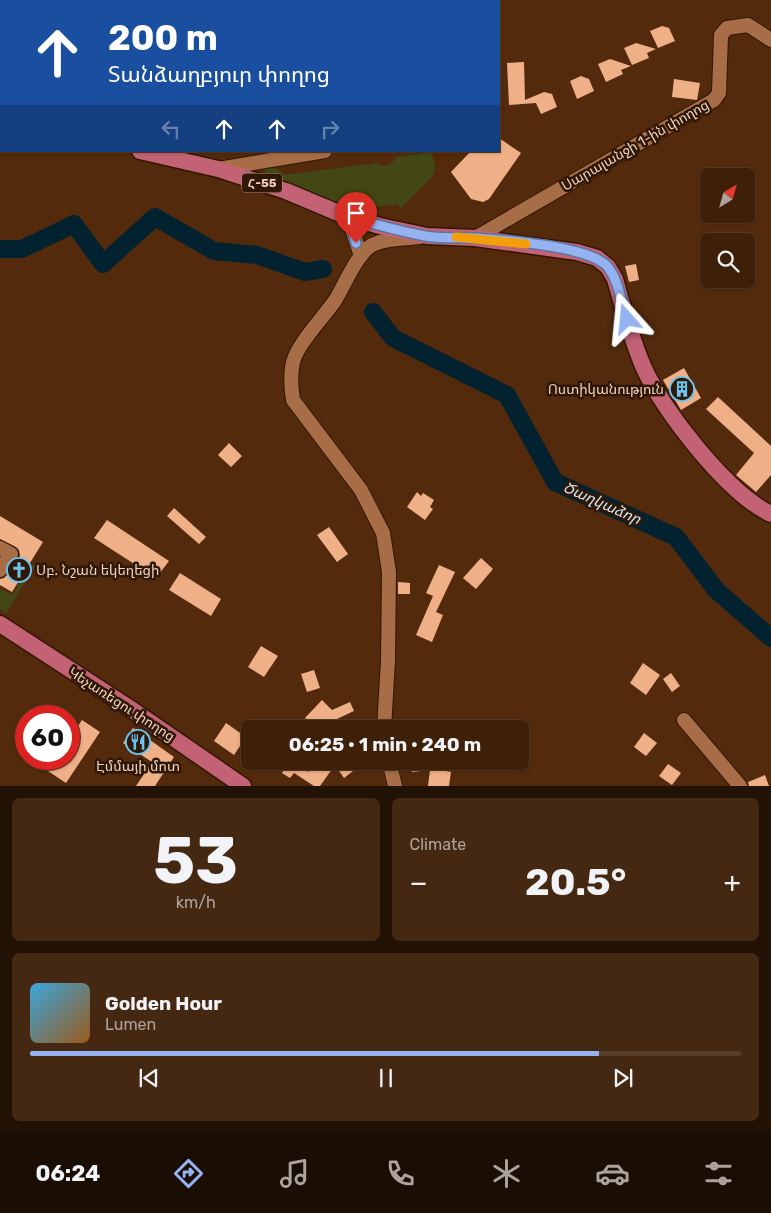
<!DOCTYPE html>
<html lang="en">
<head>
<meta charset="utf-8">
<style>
  :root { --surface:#3e2009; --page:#452812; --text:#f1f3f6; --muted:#ada39c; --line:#573e2a; --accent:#95b2f1 }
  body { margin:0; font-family:Rubik,"Noto Sans Armenian",sans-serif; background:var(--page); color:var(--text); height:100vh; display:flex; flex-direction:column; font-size:19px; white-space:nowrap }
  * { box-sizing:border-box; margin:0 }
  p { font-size:16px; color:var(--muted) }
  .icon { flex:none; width:28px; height:28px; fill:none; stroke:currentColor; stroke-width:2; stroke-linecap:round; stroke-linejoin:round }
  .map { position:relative; height:786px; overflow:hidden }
  .details { display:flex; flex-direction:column; gap:12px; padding:12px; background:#221205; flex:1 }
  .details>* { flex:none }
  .banner { position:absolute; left:0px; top:0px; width:500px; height:152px; box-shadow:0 1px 4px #0004,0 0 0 1px var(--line); background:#1a4fa0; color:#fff; overflow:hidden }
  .needle { width:32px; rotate:37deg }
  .tools { position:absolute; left:700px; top:168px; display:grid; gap:10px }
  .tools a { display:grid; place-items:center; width:55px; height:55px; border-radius:8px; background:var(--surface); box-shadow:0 1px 4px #0004,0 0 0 1px var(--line); font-size:25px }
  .speed { position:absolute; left:15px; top:705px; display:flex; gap:10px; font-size:25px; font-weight:700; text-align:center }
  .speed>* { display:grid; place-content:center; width:65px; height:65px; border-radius:50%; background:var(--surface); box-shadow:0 1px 4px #0004,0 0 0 1px var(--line); line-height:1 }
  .speed .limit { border:8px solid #d22; background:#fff; color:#111 }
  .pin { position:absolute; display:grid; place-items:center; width:42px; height:42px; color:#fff; margin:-51px -21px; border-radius:50% 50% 50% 0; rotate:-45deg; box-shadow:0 0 5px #0007 }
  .pin .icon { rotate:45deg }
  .me { position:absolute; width:55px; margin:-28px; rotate:342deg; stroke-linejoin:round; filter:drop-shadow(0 0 4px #0008) }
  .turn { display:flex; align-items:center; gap:18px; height:105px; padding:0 25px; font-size:22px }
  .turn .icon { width:65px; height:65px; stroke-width:2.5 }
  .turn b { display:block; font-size:35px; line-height:42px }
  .lanes { display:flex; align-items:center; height:48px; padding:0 25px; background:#0003; justify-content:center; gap:25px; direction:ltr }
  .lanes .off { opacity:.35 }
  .big { font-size:38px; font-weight:700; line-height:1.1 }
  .details .tile { flex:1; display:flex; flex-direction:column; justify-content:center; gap:8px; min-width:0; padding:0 18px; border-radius:8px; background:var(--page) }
  .details .dial { align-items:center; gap:0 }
  .dial b { font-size:65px; line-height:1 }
  .song { display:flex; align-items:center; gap:15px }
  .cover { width:60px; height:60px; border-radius:8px; background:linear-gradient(135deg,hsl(200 70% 55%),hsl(30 70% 35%)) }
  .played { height:5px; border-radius:2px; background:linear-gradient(90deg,var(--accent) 80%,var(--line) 80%) }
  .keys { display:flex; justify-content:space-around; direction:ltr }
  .heat { display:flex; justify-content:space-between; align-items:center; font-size:28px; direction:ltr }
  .details .tiles { flex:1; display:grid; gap:12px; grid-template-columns:1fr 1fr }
  .tile:last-child { grid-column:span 2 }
  .trip { position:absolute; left:241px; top:720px; width:288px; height:50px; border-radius:8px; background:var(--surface); box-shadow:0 1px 4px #0004,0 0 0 1px var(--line); font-weight:700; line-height:50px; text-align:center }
  .tabs { display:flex; height:80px; justify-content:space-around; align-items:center; background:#190d04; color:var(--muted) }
  .tabs .icon { width:35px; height:35px }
  .tabs .on { color:var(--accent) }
  .tabs b { font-size:22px; color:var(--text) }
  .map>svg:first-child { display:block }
  .green { fill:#434713 }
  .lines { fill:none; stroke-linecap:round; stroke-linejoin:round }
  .river { stroke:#032230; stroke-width:18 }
  .building { fill:#efb088 }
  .minor-casing { stroke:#321603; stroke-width:16 }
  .major-casing { stroke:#321603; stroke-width:19 }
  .minor { stroke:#a76d46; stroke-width:14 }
  .major { stroke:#c36275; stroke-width:16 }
  .route-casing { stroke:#61749d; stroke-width:12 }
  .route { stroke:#95b2f1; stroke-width:9 }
  .slow { stroke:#f59e0b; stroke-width:9 }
  .labels { text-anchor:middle; stroke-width:5; stroke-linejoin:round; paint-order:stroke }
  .shield { fill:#2f1808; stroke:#b79a87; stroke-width:1 }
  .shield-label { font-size:12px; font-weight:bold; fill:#f1d1bd }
  .street-label { font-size:14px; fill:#f1d1bd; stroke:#2f1808 }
  .poi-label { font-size:14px; fill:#f1d1bd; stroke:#2f1808; text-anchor:end }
  .water-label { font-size:15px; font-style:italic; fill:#d1e6f3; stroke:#2f1808 }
</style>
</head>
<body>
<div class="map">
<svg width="771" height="786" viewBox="0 0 771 786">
  <rect width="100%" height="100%" fill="#532b0c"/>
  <path class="green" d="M432,152L435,168L433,176L401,208L397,204L374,207L368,216L265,173V166H273L284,175L376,163C385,169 392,165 396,157Z
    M31,564L35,566L6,614L0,609V589L12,595Z"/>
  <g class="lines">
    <path class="river" d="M0,249H22L74,224L103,264L155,217L214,251L257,255L305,272L323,269
      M373,312L393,338L507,395L555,482L676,537L716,590L771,638"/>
  </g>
  <path class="building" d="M662,26L669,28L675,41L658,48L650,31Z
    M636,43L656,49L647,53L649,58L632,65L624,48Z
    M610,59L631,66L621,70L623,74L606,82L598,64Z
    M524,62L525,100L544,92L552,94L557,107L541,114L536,103L509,105L507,63Z
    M581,76L589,79L594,91L577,99L570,81Z
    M674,79L700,83L697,100L672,97Z
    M499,138L521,153L489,199L483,202L471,199L451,172L471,151H499Z
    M636,264L639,280L629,282L625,266Z
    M684,368L701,398L681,410L663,380Z
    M718,397L771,446V475L756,492L736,475L754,453L706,409Z
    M229,443L242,456L231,467L218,455Z
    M417,492L421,496L423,493L434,500L430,507L433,509L425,520L407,507Z
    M174,508L206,537L199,544L167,516Z
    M0,516L43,542L12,592L0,585V579L4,578L8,574L10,575L20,556L19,550L16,547L0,539Z
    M107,520L169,561L156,578L94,538Z
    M329,527L348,554L337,562L317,535Z
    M481,558L493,569L476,589L463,578Z
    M439,565L455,572L436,612L443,615L432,642L416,635L433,596L426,593Z
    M180,573L221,599L211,616L169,590Z
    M398,582L410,583V594H398Z
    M261,646L278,656L264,677L248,667Z
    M643,663L660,675L646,695L630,683Z
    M314,670L320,688L307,692L301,674Z
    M671,673L680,686L672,692L663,679Z
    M322,700L332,710L350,702L354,711L324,725L328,729H317L305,718Z
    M82,720L100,732L66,783L48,771L56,759H69V740Z
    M226,723L246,737L234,755L214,741Z
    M133,728L174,757L155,786H136L152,762L123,743Z
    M644,733L657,743L646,756L634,747Z
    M289,761H292L308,772L316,761H345L353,771L344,778L335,765L320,786H314L294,773L290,778L282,773Z
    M411,761H435L436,769L451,772L449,786H428L430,770L412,772Z
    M668,764L681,773L672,785L659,776Z
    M765,775L769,786H749L748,782Z"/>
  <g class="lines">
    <defs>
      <path id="minor" d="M420,0L422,1
        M20,1L25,0
        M226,1L232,0
        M0,97H1
        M218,169L325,151
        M348,217L361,256
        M475,238L714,100L719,93L721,35L727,28L748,25L771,40
        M0,548L11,554L0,570
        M684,720L740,786
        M384,729L388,660L389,572L383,533L361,490L293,400C291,387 290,375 293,362C298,343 324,317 336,299C345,284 357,254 372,245C385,238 405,239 420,237
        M389,761L395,786"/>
      <path id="major" d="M0,118H1
        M140,151L218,169L286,191L348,217L380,226L427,236L475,238L577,252L597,258L608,267L615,279C623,308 631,338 643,366C662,410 728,494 771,514
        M0,624L134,711L243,786"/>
    </defs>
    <use href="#minor" class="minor-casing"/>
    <use href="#major" class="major-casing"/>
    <use href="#minor" class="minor"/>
    <use href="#major" class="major"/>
  </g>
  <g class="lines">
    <defs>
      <path id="route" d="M356,243L348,216C373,224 399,231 425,236C441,239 458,237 475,238C503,240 588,246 607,266C619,280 621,303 627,319"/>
    </defs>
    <use href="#route" class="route-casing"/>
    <use href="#route" class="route"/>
    <path class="slow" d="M456,237L526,244"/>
  </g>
  <defs>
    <symbol id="building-ring" viewBox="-11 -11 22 22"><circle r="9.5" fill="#2f1808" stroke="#6bc3f2" stroke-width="1.5"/><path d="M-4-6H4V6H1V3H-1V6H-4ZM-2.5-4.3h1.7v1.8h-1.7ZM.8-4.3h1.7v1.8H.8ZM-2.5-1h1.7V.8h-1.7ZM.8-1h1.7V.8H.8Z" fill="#6bc3f2"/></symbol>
    <symbol id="church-ring" viewBox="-11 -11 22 22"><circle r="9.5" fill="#2f1808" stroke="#6bc3f2" stroke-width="1.5"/><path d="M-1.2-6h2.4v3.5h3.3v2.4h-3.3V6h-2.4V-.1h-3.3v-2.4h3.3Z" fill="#6bc3f2"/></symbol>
    <symbol id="restaurant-ring" viewBox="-11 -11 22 22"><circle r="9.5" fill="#2f1808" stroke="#6bc3f2" stroke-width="1.5"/><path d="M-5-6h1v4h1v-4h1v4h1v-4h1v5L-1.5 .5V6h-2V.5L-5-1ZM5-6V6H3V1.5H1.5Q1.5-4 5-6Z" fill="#6bc3f2"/></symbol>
  </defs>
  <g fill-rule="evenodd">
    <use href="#building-ring" x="668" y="375" width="28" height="28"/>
    <use href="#church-ring" x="5" y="556" width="28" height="28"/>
    <use href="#restaurant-ring" x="124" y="728" width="28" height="28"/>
  </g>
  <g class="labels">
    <rect class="shield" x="242" y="173.5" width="40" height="19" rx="4"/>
    <g class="shield-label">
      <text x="262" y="187">Հ-55</text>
    </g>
    <g class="street-label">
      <text transform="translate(635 145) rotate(-30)" y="5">Սարալանջի 1-ին փողոց</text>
      <text transform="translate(122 704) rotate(33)" y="5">Կեչառեցու փողոց</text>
    </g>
    <g class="poi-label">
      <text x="664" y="394">Ոստիկանություն</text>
      <text x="36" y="575" text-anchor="start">Սբ. Նշան եկեղեցի</text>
      <text x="138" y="771" text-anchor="middle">Էմմայի մոտ</text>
    </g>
    <g class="water-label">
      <text transform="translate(602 503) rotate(24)" y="5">Ծաղկաձոր</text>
    </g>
  </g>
</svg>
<div class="tools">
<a><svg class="needle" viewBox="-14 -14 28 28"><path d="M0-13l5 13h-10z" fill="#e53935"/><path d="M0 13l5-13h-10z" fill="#ada39c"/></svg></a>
<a><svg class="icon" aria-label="search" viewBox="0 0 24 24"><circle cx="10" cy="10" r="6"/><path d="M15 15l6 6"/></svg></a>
</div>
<div class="speed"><div class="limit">60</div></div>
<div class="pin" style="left:356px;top:243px;background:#d93025"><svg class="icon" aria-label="arrive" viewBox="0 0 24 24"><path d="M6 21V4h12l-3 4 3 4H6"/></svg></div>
<svg class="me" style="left:627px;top:319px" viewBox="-20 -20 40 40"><path d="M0-17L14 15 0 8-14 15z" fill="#95b2f1" stroke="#fff" stroke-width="4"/></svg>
<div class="trip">06:25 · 1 min · 240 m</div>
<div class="banner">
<div class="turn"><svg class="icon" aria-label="ahead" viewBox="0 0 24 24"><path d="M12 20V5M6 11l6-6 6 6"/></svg><div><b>200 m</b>Տանձաղբյուր փողոց</div></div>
<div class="lanes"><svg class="icon off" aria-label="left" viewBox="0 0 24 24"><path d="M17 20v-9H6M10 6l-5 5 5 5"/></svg><svg class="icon" aria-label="ahead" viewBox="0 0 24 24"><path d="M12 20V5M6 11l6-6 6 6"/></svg><svg class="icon" aria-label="ahead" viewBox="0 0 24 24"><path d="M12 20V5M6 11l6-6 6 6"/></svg><svg class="icon off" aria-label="right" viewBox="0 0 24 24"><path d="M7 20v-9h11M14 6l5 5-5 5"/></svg></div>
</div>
</div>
<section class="details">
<div class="tiles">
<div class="tile dial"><b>53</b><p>km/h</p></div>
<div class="tile"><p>Climate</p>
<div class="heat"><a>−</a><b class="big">20.5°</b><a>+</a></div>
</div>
<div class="tile">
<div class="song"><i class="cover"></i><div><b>Golden Hour</b><p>Lumen</p></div></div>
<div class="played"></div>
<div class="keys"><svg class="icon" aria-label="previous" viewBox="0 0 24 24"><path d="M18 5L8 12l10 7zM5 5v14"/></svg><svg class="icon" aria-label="pause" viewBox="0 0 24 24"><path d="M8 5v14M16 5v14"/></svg><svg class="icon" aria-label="next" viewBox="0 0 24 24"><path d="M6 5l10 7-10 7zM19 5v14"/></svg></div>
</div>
</div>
</section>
<nav class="tabs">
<b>06:24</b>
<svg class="icon on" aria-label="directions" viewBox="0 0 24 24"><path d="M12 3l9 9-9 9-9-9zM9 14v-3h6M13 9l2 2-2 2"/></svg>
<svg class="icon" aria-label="music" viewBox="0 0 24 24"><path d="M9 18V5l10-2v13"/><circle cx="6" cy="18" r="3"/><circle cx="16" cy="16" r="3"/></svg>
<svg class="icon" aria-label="phone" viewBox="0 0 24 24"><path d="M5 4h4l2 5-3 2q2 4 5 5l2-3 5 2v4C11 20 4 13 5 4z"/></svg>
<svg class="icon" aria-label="climate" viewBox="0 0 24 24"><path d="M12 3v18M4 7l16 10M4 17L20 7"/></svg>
<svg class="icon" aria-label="car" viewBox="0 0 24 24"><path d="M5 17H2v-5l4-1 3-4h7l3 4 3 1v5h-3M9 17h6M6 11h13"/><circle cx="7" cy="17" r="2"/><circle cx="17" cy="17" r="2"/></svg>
<svg class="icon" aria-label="filters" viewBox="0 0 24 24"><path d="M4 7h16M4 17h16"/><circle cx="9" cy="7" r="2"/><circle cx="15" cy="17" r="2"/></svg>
</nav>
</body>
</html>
